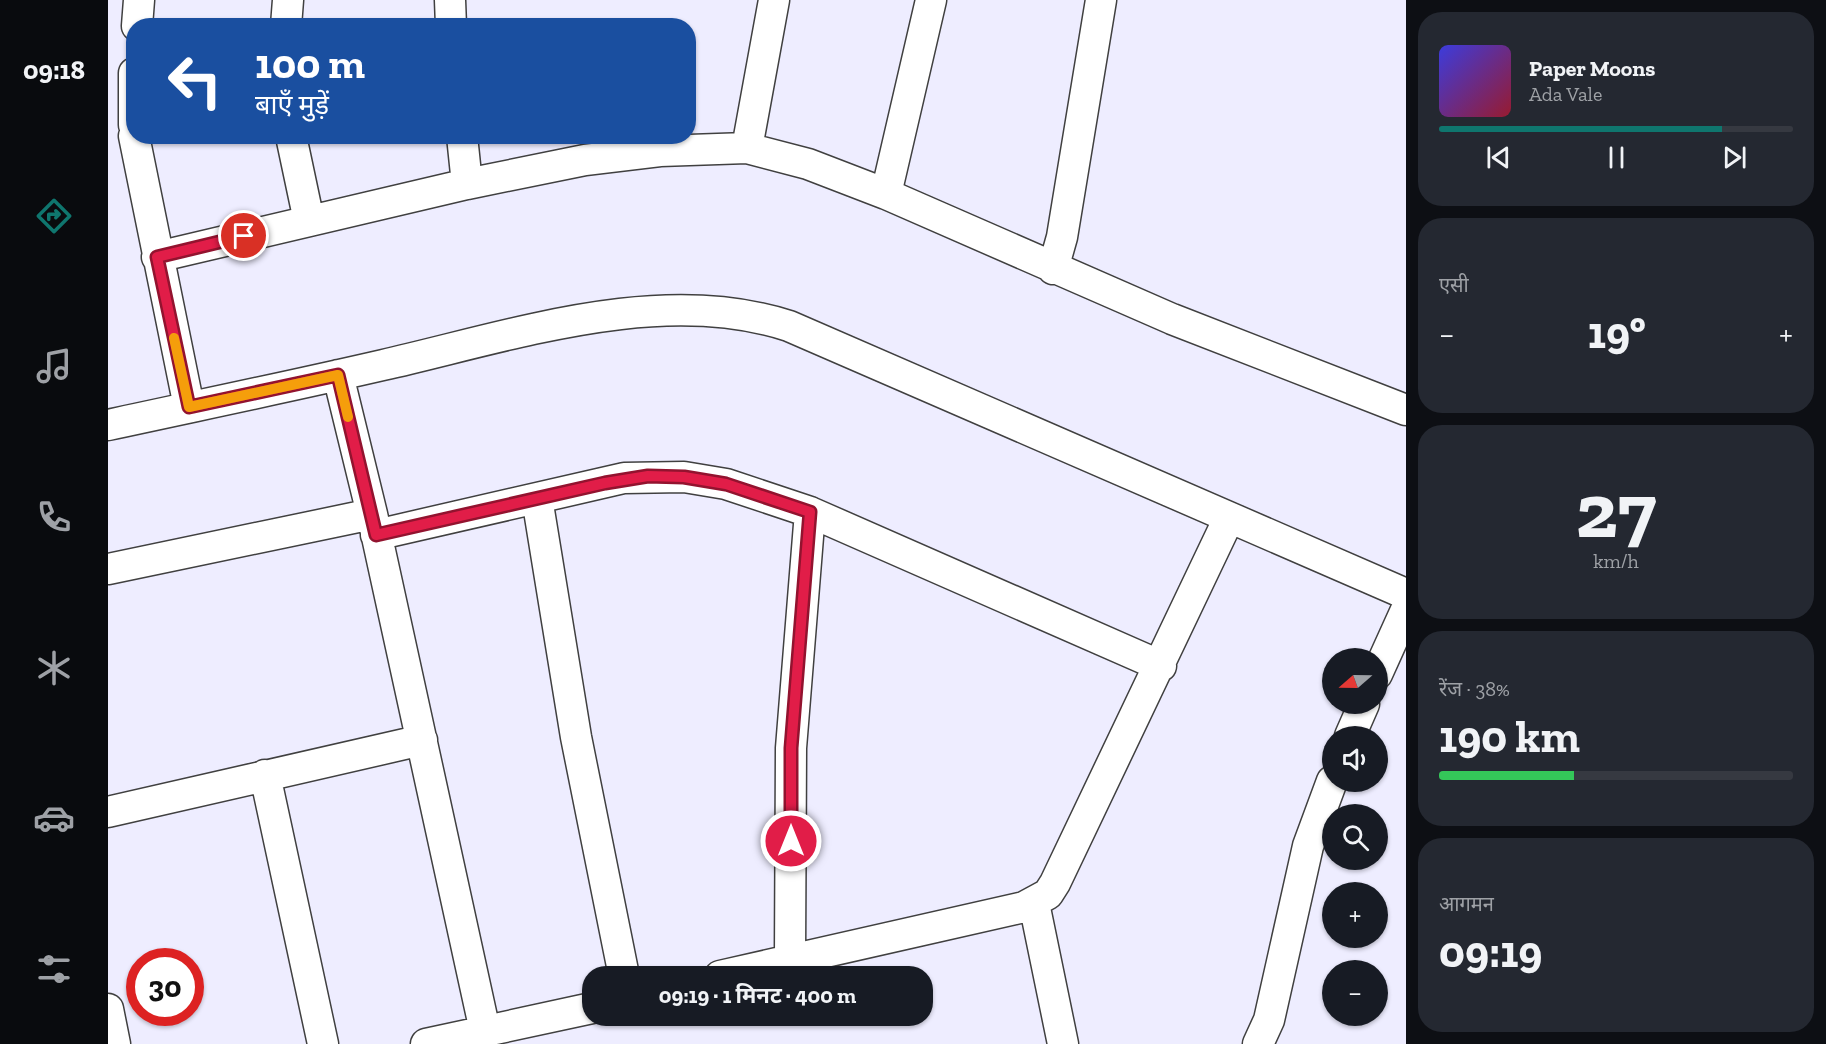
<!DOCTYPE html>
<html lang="hi">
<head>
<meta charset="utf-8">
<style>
  :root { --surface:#171b24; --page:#242831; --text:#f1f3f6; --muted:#9ea1a6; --line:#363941; --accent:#0f766e }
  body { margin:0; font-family:"Zilla Slab","Noto Sans Devanagari",serif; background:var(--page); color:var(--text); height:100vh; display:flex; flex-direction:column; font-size:22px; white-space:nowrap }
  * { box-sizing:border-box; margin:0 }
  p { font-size:20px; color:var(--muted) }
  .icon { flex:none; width:33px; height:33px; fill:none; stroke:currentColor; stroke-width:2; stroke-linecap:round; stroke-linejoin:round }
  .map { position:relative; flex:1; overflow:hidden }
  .panel { display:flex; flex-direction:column; gap:12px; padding:12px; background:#0d0f14; width:420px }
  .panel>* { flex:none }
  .banner { position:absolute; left:18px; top:18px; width:570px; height:126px; border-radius:24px; box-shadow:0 2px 4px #0004; background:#1a4fa0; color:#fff; overflow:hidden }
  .needle { width:39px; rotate:250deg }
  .buttons { position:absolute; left:1214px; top:648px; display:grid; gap:12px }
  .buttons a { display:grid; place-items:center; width:66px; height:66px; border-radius:50%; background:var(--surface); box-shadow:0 2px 4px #0004; font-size:30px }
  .speed { position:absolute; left:18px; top:948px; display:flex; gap:12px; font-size:30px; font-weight:700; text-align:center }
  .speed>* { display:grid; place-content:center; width:78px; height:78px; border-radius:50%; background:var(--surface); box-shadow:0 2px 4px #0004; line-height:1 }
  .speed .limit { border:9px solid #d22; background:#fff; color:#111 }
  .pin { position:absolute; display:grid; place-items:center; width:51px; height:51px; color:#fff; margin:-26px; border:3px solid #fff; border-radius:50%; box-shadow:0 2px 6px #0007 }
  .me { position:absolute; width:66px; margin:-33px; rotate:0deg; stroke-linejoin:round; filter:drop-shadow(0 0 4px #0008) }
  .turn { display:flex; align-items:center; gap:21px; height:126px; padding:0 30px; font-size:27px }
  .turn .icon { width:78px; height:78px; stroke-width:2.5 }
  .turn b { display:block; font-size:42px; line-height:51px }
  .big { font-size:45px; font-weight:700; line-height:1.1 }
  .panel .card { flex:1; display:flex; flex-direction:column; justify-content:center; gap:9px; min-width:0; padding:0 21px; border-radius:24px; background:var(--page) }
  .panel .dial { align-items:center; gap:0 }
  .dial b { font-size:78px; line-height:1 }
  .song { display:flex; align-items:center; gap:18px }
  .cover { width:72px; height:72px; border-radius:9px; background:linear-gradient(135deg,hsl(240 70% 55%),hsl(350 70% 35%)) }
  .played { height:6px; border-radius:3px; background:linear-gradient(90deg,var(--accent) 80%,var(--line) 80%) }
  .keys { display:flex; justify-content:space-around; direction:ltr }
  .heat { display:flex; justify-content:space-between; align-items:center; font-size:33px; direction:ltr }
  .charge { height:9px; border-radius:4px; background:linear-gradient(90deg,#34c759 38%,var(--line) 0) }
  .trip { position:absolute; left:474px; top:966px; width:351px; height:60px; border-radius:24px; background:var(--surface); box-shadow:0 2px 4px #0004; font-weight:700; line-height:60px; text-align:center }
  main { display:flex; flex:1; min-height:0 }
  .tab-bar { display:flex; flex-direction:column; width:108px; justify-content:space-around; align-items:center; background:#090b0e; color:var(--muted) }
  .tab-bar .icon { width:42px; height:42px }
  .tab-bar .active { color:var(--accent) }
  .tab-bar b { font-size:27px; color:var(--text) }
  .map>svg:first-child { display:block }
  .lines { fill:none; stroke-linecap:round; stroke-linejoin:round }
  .minor-casing { stroke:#404040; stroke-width:33 }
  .minor { stroke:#fff; stroke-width:30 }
  .route-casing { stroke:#92132f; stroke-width:15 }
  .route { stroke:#e11d48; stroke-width:10 }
  .slow { stroke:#f59e0b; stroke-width:10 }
</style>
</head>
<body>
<main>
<nav class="tab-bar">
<b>09:18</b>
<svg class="icon active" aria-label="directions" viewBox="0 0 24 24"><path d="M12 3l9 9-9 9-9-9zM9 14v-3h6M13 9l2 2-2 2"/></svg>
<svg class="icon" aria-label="music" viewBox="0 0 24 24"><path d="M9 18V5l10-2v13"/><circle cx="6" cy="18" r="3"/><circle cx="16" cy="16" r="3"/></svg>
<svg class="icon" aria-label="phone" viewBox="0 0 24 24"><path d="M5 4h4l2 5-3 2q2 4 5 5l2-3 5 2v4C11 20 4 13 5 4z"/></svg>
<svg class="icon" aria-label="climate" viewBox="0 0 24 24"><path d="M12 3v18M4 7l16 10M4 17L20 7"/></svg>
<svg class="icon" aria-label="car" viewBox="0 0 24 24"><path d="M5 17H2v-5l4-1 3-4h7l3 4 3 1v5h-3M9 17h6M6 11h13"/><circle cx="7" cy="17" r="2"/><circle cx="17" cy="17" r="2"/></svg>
<svg class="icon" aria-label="filters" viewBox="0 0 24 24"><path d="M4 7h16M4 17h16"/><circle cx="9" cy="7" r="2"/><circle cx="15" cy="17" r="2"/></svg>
</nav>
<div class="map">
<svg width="1298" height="1044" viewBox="0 0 1298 1044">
  <rect width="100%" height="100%" fill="#eeedff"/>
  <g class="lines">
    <defs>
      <path id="minor" d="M342,0L343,26
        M29,26L31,0
        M178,26L180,0
        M26,73V125
        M26,136L81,407
        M183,136L201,221
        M354,136L359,184
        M639,148L666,0
        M778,194L823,0
        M49,257L359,184L477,160L552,151L639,148L700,164L778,194L1064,319L1298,410
        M945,269L954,237L993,0
        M230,375L264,514L377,1031
        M0,425C92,405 184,386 275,365C403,336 552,284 681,326L1298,594
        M429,498L468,737L516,976
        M268,535L516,478L576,477L618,484L702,512L1053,666
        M0,569L264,514
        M1269,674L1298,610
        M1242,736L1256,704
        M157,775L215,1044
        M0,812L314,740
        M926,903L955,1044
        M682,958L683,748L702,512
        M612,976L916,907L940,894L947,883L1121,518
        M0,1009L7,1044
        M318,1044L484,1008
        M1150,1044L1161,1020L1200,846L1224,781"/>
    </defs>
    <use href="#minor" class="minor-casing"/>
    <use href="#minor" class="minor"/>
  </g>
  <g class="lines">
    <defs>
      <path id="route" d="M136,236L49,257L81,407L230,375L268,535L497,483L540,476L576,477L618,484L702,512L683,748V841"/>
    </defs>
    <use href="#route" class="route-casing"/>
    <use href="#route" class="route"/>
    <path class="slow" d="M66,338L81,407L230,375L240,417"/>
  </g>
</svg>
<div class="buttons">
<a><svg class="needle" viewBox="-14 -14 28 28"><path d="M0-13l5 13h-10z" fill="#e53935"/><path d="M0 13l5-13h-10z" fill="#9ea1a6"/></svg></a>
<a><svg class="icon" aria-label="sound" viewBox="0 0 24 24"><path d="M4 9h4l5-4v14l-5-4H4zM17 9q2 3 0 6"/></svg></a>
<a><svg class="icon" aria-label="search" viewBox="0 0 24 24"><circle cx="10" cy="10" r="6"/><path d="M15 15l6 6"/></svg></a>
<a>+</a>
<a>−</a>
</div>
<div class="speed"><div class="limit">30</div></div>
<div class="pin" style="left:136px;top:236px;background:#d93025"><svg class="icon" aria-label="arrive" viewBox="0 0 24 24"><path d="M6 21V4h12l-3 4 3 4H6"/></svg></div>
<svg class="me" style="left:683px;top:841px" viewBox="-20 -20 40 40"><circle r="17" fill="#e11d48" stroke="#fff" stroke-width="3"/><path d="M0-11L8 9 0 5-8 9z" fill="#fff"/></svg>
<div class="trip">09:19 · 1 मिनट · 400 m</div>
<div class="banner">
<div class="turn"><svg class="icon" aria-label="left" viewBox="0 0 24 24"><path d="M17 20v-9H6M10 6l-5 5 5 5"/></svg><div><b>100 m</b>बाएँ मुड़ें</div></div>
</div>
</div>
<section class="panel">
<div class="card">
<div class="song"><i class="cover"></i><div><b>Paper Moons</b><p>Ada Vale</p></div></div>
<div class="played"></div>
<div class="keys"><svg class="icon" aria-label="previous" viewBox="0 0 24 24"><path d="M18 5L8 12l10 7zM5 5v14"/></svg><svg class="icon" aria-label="pause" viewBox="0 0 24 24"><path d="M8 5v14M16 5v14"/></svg><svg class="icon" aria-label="next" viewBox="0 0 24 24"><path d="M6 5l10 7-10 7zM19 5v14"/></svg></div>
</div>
<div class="card"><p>एसी</p>
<div class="heat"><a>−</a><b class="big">19°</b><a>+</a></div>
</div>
<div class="card dial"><b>27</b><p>km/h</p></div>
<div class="card"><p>रेंज · 38%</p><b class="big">190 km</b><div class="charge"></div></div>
<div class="card"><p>आगमन</p><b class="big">09:19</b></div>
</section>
</main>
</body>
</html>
